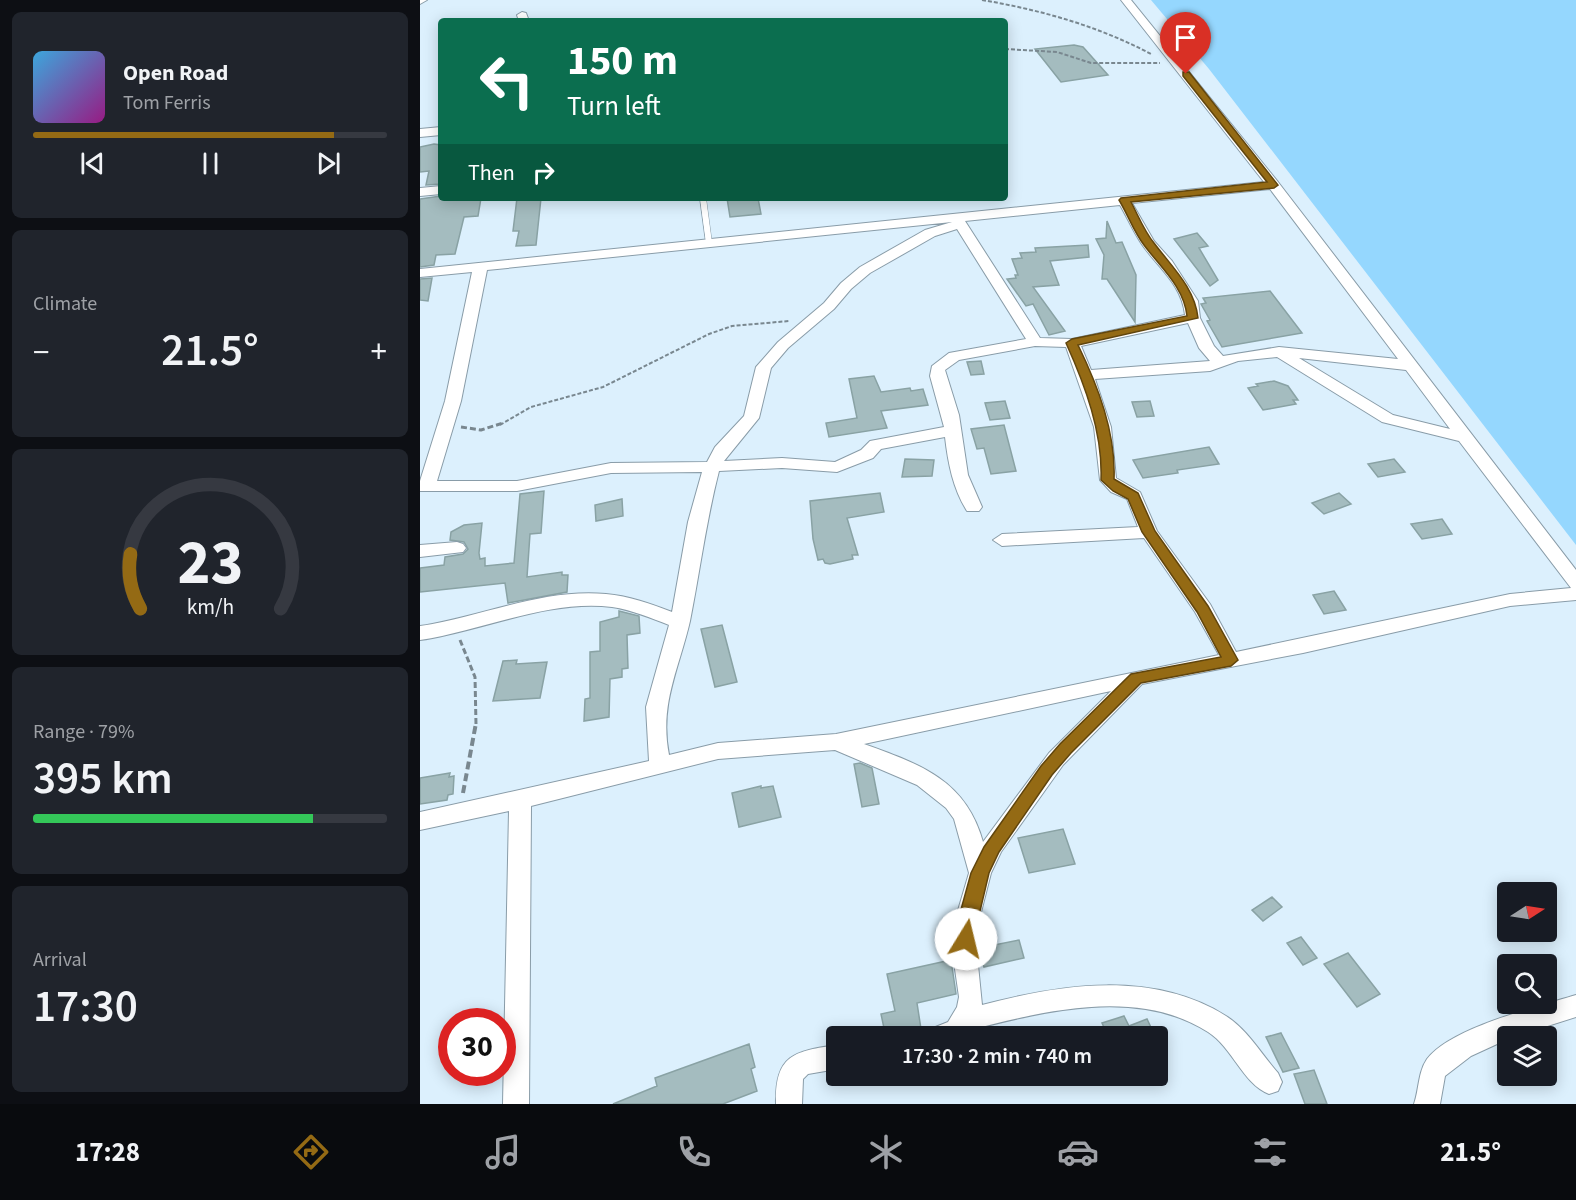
<!DOCTYPE html>
<html lang="en">
<head>
<meta charset="utf-8">
<style>
  :root { --surface:#171b24; --page:#20242c; --text:#f1f3f6; --muted:#9ea1a6; --line:#363941; --accent:#946a14 }
  body { margin:0; font-family:"Source Sans 3",sans-serif; background:var(--page); color:var(--text); height:100vh; display:flex; flex-direction:column; font-size:22px; white-space:nowrap }
  * { box-sizing:border-box; margin:0 }
  p { font-size:20px; color:var(--muted) }
  .icon { flex:none; width:33px; height:33px; fill:none; stroke:currentColor; stroke-width:2; stroke-linecap:round; stroke-linejoin:round }
  .map { position:relative; flex:1; overflow:hidden }
  .details { display:flex; flex-direction:column; gap:12px; padding:12px; background:#0d0f14; width:420px }
  .details>* { flex:none }
  .banner { position:absolute; left:18px; top:18px; width:570px; height:183px; border-radius:6px; box-shadow:0 3px 15px #0003; background:#0b6e4f; color:#fff; overflow:hidden }
  .needle { width:39px; rotate:78deg }
  .fabs { position:absolute; left:1077px; top:882px; display:grid; gap:12px }
  .fabs a { display:grid; place-items:center; width:60px; height:60px; border-radius:6px; background:var(--surface); box-shadow:0 3px 15px #0003; font-size:30px }
  .speed { position:absolute; left:18px; top:1008px; display:flex; gap:12px; font-size:30px; font-weight:700; text-align:center }
  .speed>* { display:grid; place-content:center; width:78px; height:78px; border-radius:50%; background:var(--surface); box-shadow:0 3px 15px #0003; line-height:1 }
  .speed .limit { border:9px solid #d22; background:#fff; color:#111 }
  .pin { position:absolute; display:grid; place-items:center; width:51px; height:51px; color:#fff; margin:-62px -26px; border-radius:50% 50% 50% 0; rotate:-45deg; box-shadow:0 0 6px #0007 }
  .pin .icon { rotate:45deg }
  .me { position:absolute; width:66px; margin:-33px; rotate:9deg; stroke-linejoin:round; filter:drop-shadow(0 0 4px #0008) }
  .turn { display:flex; align-items:center; gap:21px; height:126px; padding:0 30px; font-size:27px }
  .turn .icon { width:78px; height:78px; stroke-width:2.5 }
  .turn b { display:block; font-size:42px; line-height:51px }
  .then { display:flex; align-items:center; height:57px; padding:0 30px; background:#0003; gap:12px; font-size:22px }
  .big { font-size:45px; font-weight:600; line-height:1.1 }
  .details .widget { flex:1; display:flex; flex-direction:column; justify-content:center; gap:9px; min-width:0; padding:0 21px; border-radius:9px; background:var(--page) }
  .details .dial { align-items:center; gap:0 }
  .dial svg { height:156px; overflow:visible; fill:none; stroke:var(--line); stroke-width:7; stroke-linecap:round; text-anchor:middle }
  .dial text { fill:var(--text); stroke:none }
  .song { display:flex; align-items:center; gap:18px }
  .cover { width:72px; height:72px; border-radius:9px; background:linear-gradient(135deg,hsl(200 70% 55%),hsl(310 70% 35%)) }
  .played { height:6px; border-radius:3px; background:linear-gradient(90deg,var(--accent) 85%,var(--line) 85%) }
  .keys { display:flex; justify-content:space-around; direction:ltr }
  .heat { display:flex; justify-content:space-between; align-items:center; font-size:33px; direction:ltr }
  .charge { height:9px; border-radius:4px; background:linear-gradient(90deg,#34c759 79%,var(--line) 0) }
  .trip { position:absolute; left:406px; top:1026px; width:342px; height:60px; border-radius:6px; background:var(--surface); box-shadow:0 3px 15px #0003; font-weight:600; line-height:60px; text-align:center }
  .tabs { display:flex; height:96px; justify-content:space-around; align-items:center; background:#090b0e; color:var(--muted) }
  .tabs .icon { width:42px; height:42px }
  .tabs .selected { color:var(--accent) }
  .tabs b { font-size:27px; color:var(--text) }
  main { display:flex; flex:1; min-height:0 }
  .map>svg:first-child { display:block }
  .green { fill:#95d7fe }
  .building { fill:#a4bcbf; stroke:#89a2a4; stroke-width:1.5 }
  .lines { fill:none; stroke-linecap:round; stroke-linejoin:round }
  .service-casing { stroke:#899ca8; stroke-width:1 }
  .minor-casing { stroke:#899ca8; stroke-width:2 }
  .path-far2 { stroke:#79878f; stroke-width:2; stroke-dasharray:4 2; stroke-linecap:butt }
  .path-far1 { stroke:#79878f; stroke-width:3; stroke-dasharray:6 3; stroke-linecap:butt }
  .path { stroke:#79878f; stroke-width:4; stroke-dasharray:8 4; stroke-linecap:butt }
  .service { fill:#fff; fill-rule:evenodd }
  .minor { fill:#fff; fill-rule:evenodd }
  .route { fill:#946a14; stroke:#60450d; stroke-width:1.5 }
</style>
</head>
<body>
<main>
<section class="details">
<div class="widget">
<div class="song"><i class="cover"></i><div><b>Open Road</b><p>Tom Ferris</p></div></div>
<div class="played"></div>
<div class="keys"><svg class="icon" aria-label="previous" viewBox="0 0 24 24"><path d="M18 5L8 12l10 7zM5 5v14"/></svg><svg class="icon" aria-label="pause" viewBox="0 0 24 24"><path d="M8 5v14M16 5v14"/></svg><svg class="icon" aria-label="next" viewBox="0 0 24 24"><path d="M6 5l10 7-10 7zM19 5v14"/></svg></div>
</div>
<div class="widget"><p>Climate</p>
<div class="heat"><a>−</a><b class="big">21.5°</b><a>+</a></div>
</div>
<div class="widget dial"><svg viewBox="0 0 100 80">
<path d="M14 69A42 42 0 1 1 86 69"/>
<path d="M14 69A42 42 0 0 1 9 41" stroke="#946a14"/>
<text x="50" y="56" font-size="32" font-weight="700">23</text>
<text x="50" y="72" font-size="11">km/h</text>
</svg></div>
<div class="widget"><p>Range · 79%</p><b class="big">395 km</b><div class="charge"></div></div>
<div class="widget"><p>Arrival</p><b class="big">17:30</b></div>
</section>
<div class="map">
<svg width="1156" height="1104" viewBox="0 0 1156 1104">
  <rect width="100%" height="100%" fill="#dcf0fd"/>
  <path class="green" d="M731,0H1156V545L789,69Z"/>
  <path class="building" d="M654,45L663,47L688,75L641,82L615,49Z
    M14,144L21,145V184L6,185L9,171L0,172V147Z
    M21,196L61,198L58,216L44,217L35,254L16,255L14,265L0,267V199Z
    M97,198H121L116,245L96,246L99,231H93Z
    M307,198H338L341,214L310,217Z
    M687,221L696,243L702,242L716,275L715,322L687,279H682L684,255L676,239L686,238Z
    M777,233L788,246L779,248L798,280L790,286L754,239Z
    M668,245L669,257L630,261L639,285L613,287L645,331L629,335L613,304L606,306L587,279L596,278L595,275H598L592,259L602,258L600,253L616,252L615,248Z
    M12,278L8,301L0,300V279Z
    M850,291L882,333L802,347L787,321L790,320L781,304L786,303L783,298Z
    M561,361L564,374L551,375L547,362Z
    M454,376L461,392L490,388L491,391L503,389L508,405L461,411L467,428L409,437L406,423L437,418L429,379Z
    M854,381L868,386L878,400H873L876,404L843,410L828,388L838,386L836,384Z
    M585,401L590,418L570,420L565,403Z
    M730,401L734,416L717,417L712,402Z
    M584,425L596,471L571,474L564,448L557,449L551,429Z
    M789,447L799,464L757,470L758,473L723,478L713,460Z
    M485,459L514,460L512,476L482,477Z
    M974,459L985,472L958,477L948,464Z
    M124,491L121,533L110,534L107,577L142,572V575H148L147,592L88,603L85,583L0,592V568L24,565L25,557L43,554L48,549L44,542L30,540L31,532L44,525L62,523L59,553L60,559L65,558V566L94,563L100,494Z
    M460,493L464,512L427,518L438,555H432L433,559L410,564L405,563L403,559L398,560L393,539L390,501Z
    M919,493L931,504L904,514L892,503Z
    M202,499L203,516L176,521L175,505Z
    M1022,519L1032,534L1002,539L991,524Z
    M914,591L926,610L904,614L893,595Z
    M199,611L219,616L220,633L207,635L208,668L202,669V677L190,679L189,717L164,721L165,699L170,698V652L180,651V622L199,617Z
    M302,625L317,682L295,687L281,629Z
    M97,660L96,664L127,662L120,698L73,701L83,661Z
    M440,763L452,768L459,804L442,807L434,764Z
    M30,773L29,777L34,776L33,794L28,795L27,800L0,804V778Z
    M341,786V788L353,786L361,817L319,827L312,793Z
    M643,829L655,864L609,873L598,838Z
    M852,897L862,907L843,921L832,910Z
    M881,937L897,958L883,965L867,943Z
    M599,940L604,958L564,967L559,948Z
    M928,953L960,994L937,1007L904,964Z
    M531,960L536,994L497,1003L501,1029L465,1033L461,1014L475,1011L467,974Z
    M704,1016L709,1026L727,1019L735,1036H685L687,1034L682,1023Z
    M861,1033L879,1068L863,1072L846,1037Z
    M329,1044L335,1067L331,1069L337,1091L303,1104H193L237,1086L235,1078Z
    M894,1070L907,1104H885L874,1074Z"/>
  <g class="lines">
    <defs>
      <path id="service" d="M280,198H286L292,243L289,245L286,243Z"/>
      <path id="minor" d="M0,0H7L0,4Z
        M701,0H711L858,182L1156,570V600L1090,606L883,653L722,684L643,765L581,852L571,873L558,924L557,955L562,1005C642,984 732,970 806,1016C827,1029 842,1055 858,1073L862,1082L858,1091L849,1094C823,1084 813,1048 788,1032C718,987 625,1011 550,1030L547,1036H510L513,1028L528,1022L537,1007L539,997L533,955L534,924L549,873L534,819L526,808L497,785L415,750L298,759L111,806L109,1104H83L89,811L0,830V812L229,761L226,707L249,625C231,618 212,610 192,607C129,599 62,631 0,640V626C61,617 123,588 186,594C209,596 231,604 252,612L268,522L282,472L191,473L97,491H0V481L25,401L52,272L0,277V269L844,182ZM850,189L978,359L859,347L803,356L794,346L780,318L778,301L752,261L734,241L712,203ZM700,205C707,217 713,231 721,243C737,267 762,284 765,315L652,339L620,338L545,221ZM532,222L505,230L440,267L421,283L404,303L358,342L336,367L324,416L295,447L287,462L191,463L97,481H17L41,401L67,270ZM537,229L606,339L529,353L512,366L510,376L524,427L450,441L441,450L415,462L362,458L304,461L339,418L351,368L368,348L414,309L431,289L450,273L515,236ZM768,323L779,348L790,361L671,370L661,346ZM615,346L646,347L674,427L680,480L691,492L707,499L718,527L582,534L573,540L582,546L724,538L775,612L799,655L416,734L298,743L249,755C239,704 259,669 270,621C280,571 286,521 299,471L362,468L417,472L453,458L461,449L525,437C528,463 533,489 547,511H559L562,507L548,475L539,415L525,370L539,360ZM857,357L962,422L1039,441L1151,588L1090,594L816,652L790,604L737,531L720,492L696,478L691,427L675,379L790,371L818,361ZM879,358L986,370L1030,429L973,415ZM691,691L629,753L563,842C546,780 500,764 444,744Z
        M102,12L106,13L109,21H99L97,15Z
        M21,127V135L0,137V129Z
        M21,186V194L0,196V188Z
        M37,542L43,544L46,548L43,552L0,557V545Z
        M1156,995V1017L1096,1036H1088V1039L1051,1056L1025,1076L1020,1104H994C999,1090 998,1072 1007,1059C1032,1027 1117,1007 1156,995Z
        M417,1045V1069L388,1074L383,1079L382,1104H356C355,1055 374,1051 417,1045Z"/>
    </defs>
    <use href="#service" class="service-casing"/>
    <use href="#minor" class="minor-casing"/>
    <path class="path-far2" d="M562,0C621,10 678,26 731,54
      M585,49L637,52L671,63H740
      M80,425L111,407L183,387L289,334L312,326L369,321"/>
    <path class="path-far1" d="M41,427L61,430L83,423
      M40,640L55,677L56,725"/>
    <path class="path" d="M43,793L56,723"/>
    <use href="#service" class="service"/>
    <use href="#minor" class="minor"/>
  </g>
  <path class="route" d="M763,72H769L858,185L854,188L711,202C718,215 724,231 734,243C752,267 775,288 778,318L658,345C678,386 696,433 694,479L718,493L735,531L788,606L818,660L811,666L721,683L651,753L632,775L579,852L569,873L552,945L546,947L539,945L537,939V924L551,873L564,847L621,766L640,744L711,674L801,657L777,612L722,532L708,499L693,491L681,480C683,433 665,385 646,343L652,339L767,316C764,287 741,268 724,245C714,232 708,215 699,200L701,198L847,182L763,76Z"/>
</svg>
<div class="fabs">
<a><svg class="needle" viewBox="-14 -14 28 28"><path d="M0-13l5 13h-10z" fill="#e53935"/><path d="M0 13l5-13h-10z" fill="#9ea1a6"/></svg></a>
<a><svg class="icon" aria-label="search" viewBox="0 0 24 24"><circle cx="10" cy="10" r="6"/><path d="M15 15l6 6"/></svg></a>
<a><svg class="icon" aria-label="layers" viewBox="0 0 24 24"><path d="M12 4l9 5-9 5-9-5zM3 14l9 5 9-5"/></svg></a>
</div>
<div class="speed"><div class="limit">30</div></div>
<div class="pin" style="left:766px;top:74px;background:#d93025"><svg class="icon" aria-label="arrive" viewBox="0 0 24 24"><path d="M6 21V4h12l-3 4 3 4H6"/></svg></div>
<svg class="me" style="left:546px;top:939px" viewBox="-20 -20 40 40"><circle r="19" fill="#fff"/><path d="M0-13L10 11 0 6-10 11z" fill="#946a14"/></svg>
<div class="trip">17:30 · 2 min · 740 m</div>
<div class="banner">
<div class="turn"><svg class="icon" aria-label="left" viewBox="0 0 24 24"><path d="M17 20v-9H6M10 6l-5 5 5 5"/></svg><div><b>150 m</b>Turn left</div></div>
<div class="then">Then<svg class="icon" aria-label="right" viewBox="0 0 24 24"><path d="M7 20v-9h11M14 6l5 5-5 5"/></svg></div>
</div>
</div>
</main>
<nav class="tabs">
<b>17:28</b>
<svg class="icon selected" aria-label="directions" viewBox="0 0 24 24"><path d="M12 3l9 9-9 9-9-9zM9 14v-3h6M13 9l2 2-2 2"/></svg>
<svg class="icon" aria-label="music" viewBox="0 0 24 24"><path d="M9 18V5l10-2v13"/><circle cx="6" cy="18" r="3"/><circle cx="16" cy="16" r="3"/></svg>
<svg class="icon" aria-label="phone" viewBox="0 0 24 24"><path d="M5 4h4l2 5-3 2q2 4 5 5l2-3 5 2v4C11 20 4 13 5 4z"/></svg>
<svg class="icon" aria-label="climate" viewBox="0 0 24 24"><path d="M12 3v18M4 7l16 10M4 17L20 7"/></svg>
<svg class="icon" aria-label="car" viewBox="0 0 24 24"><path d="M5 17H2v-5l4-1 3-4h7l3 4 3 1v5h-3M9 17h6M6 11h13"/><circle cx="7" cy="17" r="2"/><circle cx="17" cy="17" r="2"/></svg>
<svg class="icon" aria-label="filters" viewBox="0 0 24 24"><path d="M4 7h16M4 17h16"/><circle cx="9" cy="7" r="2"/><circle cx="15" cy="17" r="2"/></svg>
<b>21.5°</b>
</nav>
</body>
</html>
